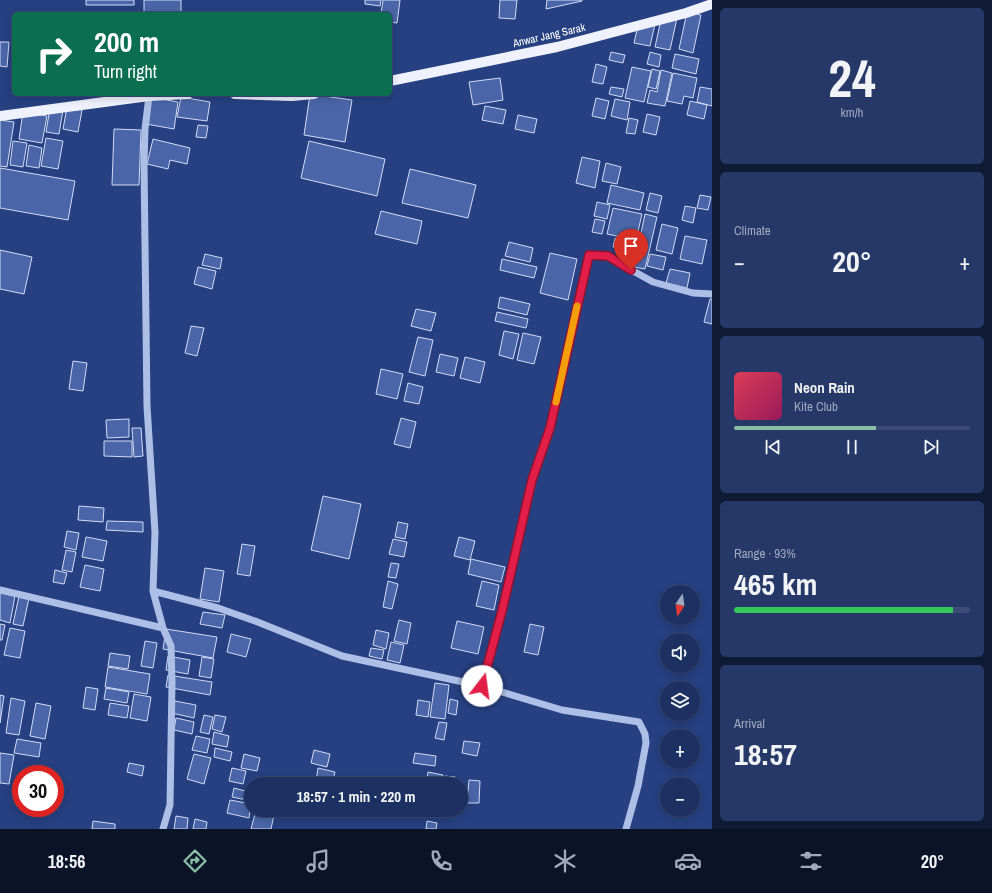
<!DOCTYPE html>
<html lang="en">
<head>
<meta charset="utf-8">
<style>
  :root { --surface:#1c3061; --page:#253867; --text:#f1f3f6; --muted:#a0a9bd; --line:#3a4b76; --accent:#8abfa5 }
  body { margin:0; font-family:"Archivo Narrow",sans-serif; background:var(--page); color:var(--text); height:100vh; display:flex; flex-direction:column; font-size:15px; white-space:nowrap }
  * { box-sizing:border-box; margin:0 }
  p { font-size:13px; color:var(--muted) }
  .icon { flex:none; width:22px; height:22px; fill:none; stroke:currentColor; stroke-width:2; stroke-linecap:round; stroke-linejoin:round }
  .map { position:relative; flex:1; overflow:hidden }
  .details { display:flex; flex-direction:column; gap:8px; padding:8px; background:#0f1a35; width:280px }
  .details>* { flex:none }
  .top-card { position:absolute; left:12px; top:12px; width:380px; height:84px; border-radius:6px; box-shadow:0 2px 10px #0003,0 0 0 1px var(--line); background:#0b6e4f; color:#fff; overflow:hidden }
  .needle { width:26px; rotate:193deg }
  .fabs { position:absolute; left:660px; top:585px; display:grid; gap:8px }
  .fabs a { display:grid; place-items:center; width:40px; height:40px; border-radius:50%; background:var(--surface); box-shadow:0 2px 10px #0003,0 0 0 1px var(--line); font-size:20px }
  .speed { position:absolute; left:12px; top:765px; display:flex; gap:8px; font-size:20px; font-weight:700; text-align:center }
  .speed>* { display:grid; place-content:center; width:52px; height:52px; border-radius:50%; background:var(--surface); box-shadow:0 2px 10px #0003,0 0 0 1px var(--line); line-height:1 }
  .speed .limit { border:6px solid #d22; background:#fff; color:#111 }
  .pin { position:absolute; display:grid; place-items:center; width:34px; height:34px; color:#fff; margin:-41px -17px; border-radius:50% 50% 50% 0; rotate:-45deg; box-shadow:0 0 4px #0007 }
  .pin .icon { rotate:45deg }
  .me { position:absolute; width:44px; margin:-22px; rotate:15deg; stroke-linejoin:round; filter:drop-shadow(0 0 3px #0008) }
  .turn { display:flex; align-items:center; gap:14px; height:84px; padding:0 16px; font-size:18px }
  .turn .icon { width:52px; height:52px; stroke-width:2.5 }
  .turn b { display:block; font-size:28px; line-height:34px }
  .big { font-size:30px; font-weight:700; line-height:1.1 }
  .details .card { flex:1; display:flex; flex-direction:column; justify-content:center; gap:6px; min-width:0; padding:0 14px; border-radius:6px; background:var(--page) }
  .details .dial { align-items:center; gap:0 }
  .dial b { font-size:52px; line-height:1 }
  .song { display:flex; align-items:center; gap:12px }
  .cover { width:48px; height:48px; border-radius:6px; background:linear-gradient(135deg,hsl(350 70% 55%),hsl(330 70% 35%)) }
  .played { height:4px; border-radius:2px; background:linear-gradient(90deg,var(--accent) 60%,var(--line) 60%) }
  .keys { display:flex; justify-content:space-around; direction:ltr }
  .heat { display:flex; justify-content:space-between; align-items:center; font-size:22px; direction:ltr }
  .charge { height:6px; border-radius:3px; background:linear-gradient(90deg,#34c759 93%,var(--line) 0) }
  .trip { position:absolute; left:244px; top:777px; width:224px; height:40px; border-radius:20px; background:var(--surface); box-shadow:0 2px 10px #0003,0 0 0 1px var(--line); font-weight:700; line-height:40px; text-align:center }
  .dock { display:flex; height:64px; justify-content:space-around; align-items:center; background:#0b1327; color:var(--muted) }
  .dock .icon { width:28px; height:28px }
  .dock .selected { color:var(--accent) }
  .dock b { font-size:18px; color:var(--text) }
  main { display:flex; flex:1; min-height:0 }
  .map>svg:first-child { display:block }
  .building { fill:#4a66a8; stroke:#d1dcf5 }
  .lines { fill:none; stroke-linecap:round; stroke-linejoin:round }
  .minor { stroke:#adbfe6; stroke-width:7 }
  .major { stroke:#eff2fd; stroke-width:10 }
  .route-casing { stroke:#92132f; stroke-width:10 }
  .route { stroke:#e11d48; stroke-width:7 }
  .slow { stroke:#f59e0b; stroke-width:7 }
  .labels { text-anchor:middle; stroke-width:4; stroke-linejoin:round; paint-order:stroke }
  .street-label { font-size:11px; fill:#fff; stroke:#264081 }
</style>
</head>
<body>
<main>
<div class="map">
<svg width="712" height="829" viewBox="0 0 712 829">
  <rect width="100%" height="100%" fill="#264081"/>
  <path class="building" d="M86,0H134V5H86Z
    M144,0H181V14H144Z
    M365,0H381L380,6L365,4Z
    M383,0H400L397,23L390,22V14H381Z
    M500,0H517L515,19L499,18Z
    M547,0H582V1L546,9Z
    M190,12H211V14H190Z
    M687,12L701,15L693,53L679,49Z
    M662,15L677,18L670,50L655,47Z
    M639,21L655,24L650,46L634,43Z
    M12,40H14V73H12Z
    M0,42H9L7,67L0,66Z
    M611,52L625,55L623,63L609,60Z
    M650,52L661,55L659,67L647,64Z
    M675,54L699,59L696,74L672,68Z
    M596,64L607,67L603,84L592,82Z
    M632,67L651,71L644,102L625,98Z
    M652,69L660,71L656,89L648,87Z
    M661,70L672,73L665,106L647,103L650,90L657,92Z
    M673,73L697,78L693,98L684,96L682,104L667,101Z
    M500,78L503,100L473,105L469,82Z
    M611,87L624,89L622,97L609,94Z
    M700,87L712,89V106L697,102Z
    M310,94L352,100L345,142L304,135Z
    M151,97L178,102L174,129L146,124Z
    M181,97L210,102L207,121L177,117Z
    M596,98L609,101L605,119L592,116Z
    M615,99L630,102L627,120L611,116Z
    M690,101L707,105L704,119L687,115Z
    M485,106L506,110L503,124L482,120Z
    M67,107L82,110L78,132L63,129Z
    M50,108L63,110L59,134L46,132Z
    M23,112L47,116L42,143L19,139Z
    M647,114L660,117L656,135L643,132Z
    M518,115L537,119L534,133L515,129Z
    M629,118L638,120L635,134L626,133Z
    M0,120L14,122L7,167L0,166Z
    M198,125L208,126L206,138L196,137Z
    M114,129L141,130L139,185H112Z
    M46,138L63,141L58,169L41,166Z
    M153,139L190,148L187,164L170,160L168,169L147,164Z
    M13,141L27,143L23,167L10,165Z
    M309,141L385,159L377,196L301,178Z
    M29,145L42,148L39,168L26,166Z
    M582,157L600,161L595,188L576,183Z
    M606,163L621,167L617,184L602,181Z
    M0,168L75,181L68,220L0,208Z
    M410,169L476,185L468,218L402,203Z
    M611,185L644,193L640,210L607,203Z
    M650,193L662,196L658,213L646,210Z
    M700,195L711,197L708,210L697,208Z
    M597,202L610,205L607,219L594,216Z
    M685,206L696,208L693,223L682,220Z
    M613,208L642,214L636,240L607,234Z
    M381,211L422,221L417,244L375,234Z
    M645,214L657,217L645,269L634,267Z
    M595,219L605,221L602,234L592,232Z
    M662,224L678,228L672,254L656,250Z
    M685,236L707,240L702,264L680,259Z
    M615,238L634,242L632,252L613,247Z
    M509,242L533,248L530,262L505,256Z
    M0,250L32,257L24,294L0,289Z
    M550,253L577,259L568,300L540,293Z
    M205,254L222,258L220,269L202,265Z
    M650,254L666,257L663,270L647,266Z
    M502,259L537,267L534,278L500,270Z
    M198,267L216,271L212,289L194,284Z
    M670,269L690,273L687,288L666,283Z
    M500,297L530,304L527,315L498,308Z
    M710,299H712V324L704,322Z
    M416,309L436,313L431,331L411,326Z
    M497,312L528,319L526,328L495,321Z
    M191,326L204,328L197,356L185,353Z
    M504,331L519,334L513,359L499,355Z
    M523,333L541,337L534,364L517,360Z
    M418,337L433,340L425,376L409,372Z
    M440,354L458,358L454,376L436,372Z
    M465,357L485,362L480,383L460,378Z
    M73,361L87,363L83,391L69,389Z
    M381,369L403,374L397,399L376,394Z
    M408,383L423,387L419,404L404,401Z
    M401,418L416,422L410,448L394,444Z
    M129,419V437L107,438L106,420Z
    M132,428H141L143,456L134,457Z
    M104,441H132V457L104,456Z
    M323,496L361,504L349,559L311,550Z
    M79,506L104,508L103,522L78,520Z
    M107,521L143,522V532L106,530Z
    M398,522L408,524L405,539L395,537Z
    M67,531L79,533L76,550L64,547Z
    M86,537L107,541L103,561L82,557Z
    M459,537L475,541L470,560L454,556Z
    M393,539L407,542L404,557L389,554Z
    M242,544L255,546L250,576L237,574Z
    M66,550L76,552L72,572L62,570Z
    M471,559L505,567L501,582L468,574Z
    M391,563L399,564L396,578L388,577Z
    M85,565L104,569L100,591L80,587Z
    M205,568L224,571L219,602L200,599Z
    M55,570L67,573L64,584L53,582Z
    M388,581L398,584L392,609L383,607Z
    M482,581L499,585L494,610L476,606Z
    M0,593L15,596L10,623L0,620Z
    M19,596L29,598L23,626L13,624Z
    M203,612L225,615L222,628L200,624Z
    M399,620L411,623L407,644L394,641Z
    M457,621L484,627L478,654L451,648Z
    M0,624L5,625L2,640H0Z
    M530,624L544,627L538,655L524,652Z
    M10,628L25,631L20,658L4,655Z
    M166,629L217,637L213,658L163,649Z
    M376,630L389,633L386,649L373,645Z
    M231,634L251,639L246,657L227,652Z
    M145,641L157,643L153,668L141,666Z
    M391,642L404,645L400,663L387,660Z
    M371,648L384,650L382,659L369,656Z
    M110,653L130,656L128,669L108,666Z
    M168,656L190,660L188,674L166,670Z
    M202,657L214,659L211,678L199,676Z
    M108,667L150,674L147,694L105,687Z
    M168,675L212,682L210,695L166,687Z
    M435,683L449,685L445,719L430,717Z
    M86,687L98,689L95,710L83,708Z
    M106,688L129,692L127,703L104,699Z
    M134,694L151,697L147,721L130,718Z
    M0,695L4,696L0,723Z
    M11,698L25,701L19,735L6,733Z
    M450,699L458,701L456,715L448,713Z
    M418,700L430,702L428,717L416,715Z
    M175,701L196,705L194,718L172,713Z
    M36,703L51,706L45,739L30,736Z
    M110,703L129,706L127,718L108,715Z
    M204,715L213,717L209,734L200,732Z
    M215,715L226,717L222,732L212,729Z
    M176,718L194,722L192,734L174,730Z
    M439,722L447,723L444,740L435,738Z
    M214,732L229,736L227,747L212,744Z
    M196,736L210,739L207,753L192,750Z
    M17,739L41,743L39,757L14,753Z
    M464,741L480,743L477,756L462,753Z
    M215,748L232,752L230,761L214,757Z
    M314,750L330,754L327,767L311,763Z
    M0,753L14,755L9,784L0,783Z
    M415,753L436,756L435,766L413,763Z
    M194,754L211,758L204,784L187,779Z
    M244,754L260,758L257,771L241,768Z
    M129,763L144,766L142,776L127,772Z
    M232,768L246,771L243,784L229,781Z
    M318,768L335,772L332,784L316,781Z
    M428,772L443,775L441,784H426Z
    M445,776L455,777L454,784H444Z
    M469,780L480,781L479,803H467Z
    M234,788L249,792L247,800L232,797Z
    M230,800L251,804L249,818L227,813Z
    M256,810H275L271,829H251Z
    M176,816L188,818L187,829H174Z
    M195,819L207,822L206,829H193Z
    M93,821L115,824V829H92Z
    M427,821L437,823L436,829H426Z"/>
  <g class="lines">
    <path class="minor" d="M149,96L145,129L144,163L147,406L155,532L153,591L163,628
      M0,590L163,628L171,646L172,683L170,805L163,829
      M153,591L218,608L255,621L342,656L482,686L503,607L532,480L550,428L589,255L608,257L653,282L693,293L712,294
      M482,686L562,710L639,722L645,734L646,743L638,786L626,829"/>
    <path class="major" d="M390,81L557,47L686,13L712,4
      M235,94L292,96L314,94
      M0,116L149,96L188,94"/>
  </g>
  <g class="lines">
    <defs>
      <path id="route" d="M482,686L503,607L532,480L550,428L589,255L608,256L631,270"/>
    </defs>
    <use href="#route" class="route-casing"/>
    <use href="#route" class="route"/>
    <path class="slow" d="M556,402L577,306"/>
  </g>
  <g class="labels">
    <g class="street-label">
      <text transform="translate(549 35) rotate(-13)" y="4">Anwar Jang Sarak</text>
    </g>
  </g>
</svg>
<div class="fabs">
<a><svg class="needle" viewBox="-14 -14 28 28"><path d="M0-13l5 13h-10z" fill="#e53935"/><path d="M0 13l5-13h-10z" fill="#a0a9bd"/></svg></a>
<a><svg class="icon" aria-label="sound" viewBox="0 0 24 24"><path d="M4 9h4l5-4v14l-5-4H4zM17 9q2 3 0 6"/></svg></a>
<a><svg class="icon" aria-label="layers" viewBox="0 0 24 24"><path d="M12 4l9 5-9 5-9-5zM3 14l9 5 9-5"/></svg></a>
<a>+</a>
<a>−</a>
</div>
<div class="speed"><div class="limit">30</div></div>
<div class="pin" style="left:631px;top:270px;background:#d93025"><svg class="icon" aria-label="arrive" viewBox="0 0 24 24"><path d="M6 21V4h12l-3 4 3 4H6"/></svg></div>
<svg class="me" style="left:482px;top:686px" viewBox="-20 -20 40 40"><circle r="19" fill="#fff"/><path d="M0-13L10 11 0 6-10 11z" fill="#e11d48"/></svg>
<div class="trip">18:57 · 1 min · 220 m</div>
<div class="top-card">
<div class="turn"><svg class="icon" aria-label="right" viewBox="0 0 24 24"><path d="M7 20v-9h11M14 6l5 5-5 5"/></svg><div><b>200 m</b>Turn right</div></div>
</div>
</div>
<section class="details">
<div class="card dial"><b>24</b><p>km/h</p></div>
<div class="card"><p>Climate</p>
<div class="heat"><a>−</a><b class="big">20°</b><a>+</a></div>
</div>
<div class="card">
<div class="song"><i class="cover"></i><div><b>Neon Rain</b><p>Kite Club</p></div></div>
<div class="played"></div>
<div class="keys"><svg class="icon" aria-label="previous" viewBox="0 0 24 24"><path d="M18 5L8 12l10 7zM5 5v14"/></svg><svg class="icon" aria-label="pause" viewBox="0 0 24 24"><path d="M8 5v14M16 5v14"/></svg><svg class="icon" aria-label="next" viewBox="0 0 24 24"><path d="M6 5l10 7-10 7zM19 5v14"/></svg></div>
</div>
<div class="card"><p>Range · 93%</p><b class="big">465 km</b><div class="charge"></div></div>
<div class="card"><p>Arrival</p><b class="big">18:57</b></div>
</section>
</main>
<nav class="dock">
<b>18:56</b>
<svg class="icon selected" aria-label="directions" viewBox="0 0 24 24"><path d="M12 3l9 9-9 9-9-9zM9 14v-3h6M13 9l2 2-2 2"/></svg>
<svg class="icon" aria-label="music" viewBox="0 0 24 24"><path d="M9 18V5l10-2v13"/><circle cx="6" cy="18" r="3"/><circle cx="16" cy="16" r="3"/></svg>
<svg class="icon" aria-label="phone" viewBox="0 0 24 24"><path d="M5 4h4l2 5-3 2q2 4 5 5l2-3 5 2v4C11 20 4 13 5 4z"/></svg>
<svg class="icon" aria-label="climate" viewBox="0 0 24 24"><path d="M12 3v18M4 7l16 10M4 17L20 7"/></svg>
<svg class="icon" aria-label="car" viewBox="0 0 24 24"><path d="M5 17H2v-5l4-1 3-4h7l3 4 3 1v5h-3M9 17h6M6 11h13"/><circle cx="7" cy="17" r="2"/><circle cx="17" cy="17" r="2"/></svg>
<svg class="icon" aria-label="filters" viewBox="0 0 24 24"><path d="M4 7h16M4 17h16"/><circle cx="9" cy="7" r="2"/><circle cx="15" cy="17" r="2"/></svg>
<b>20°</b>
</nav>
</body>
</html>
